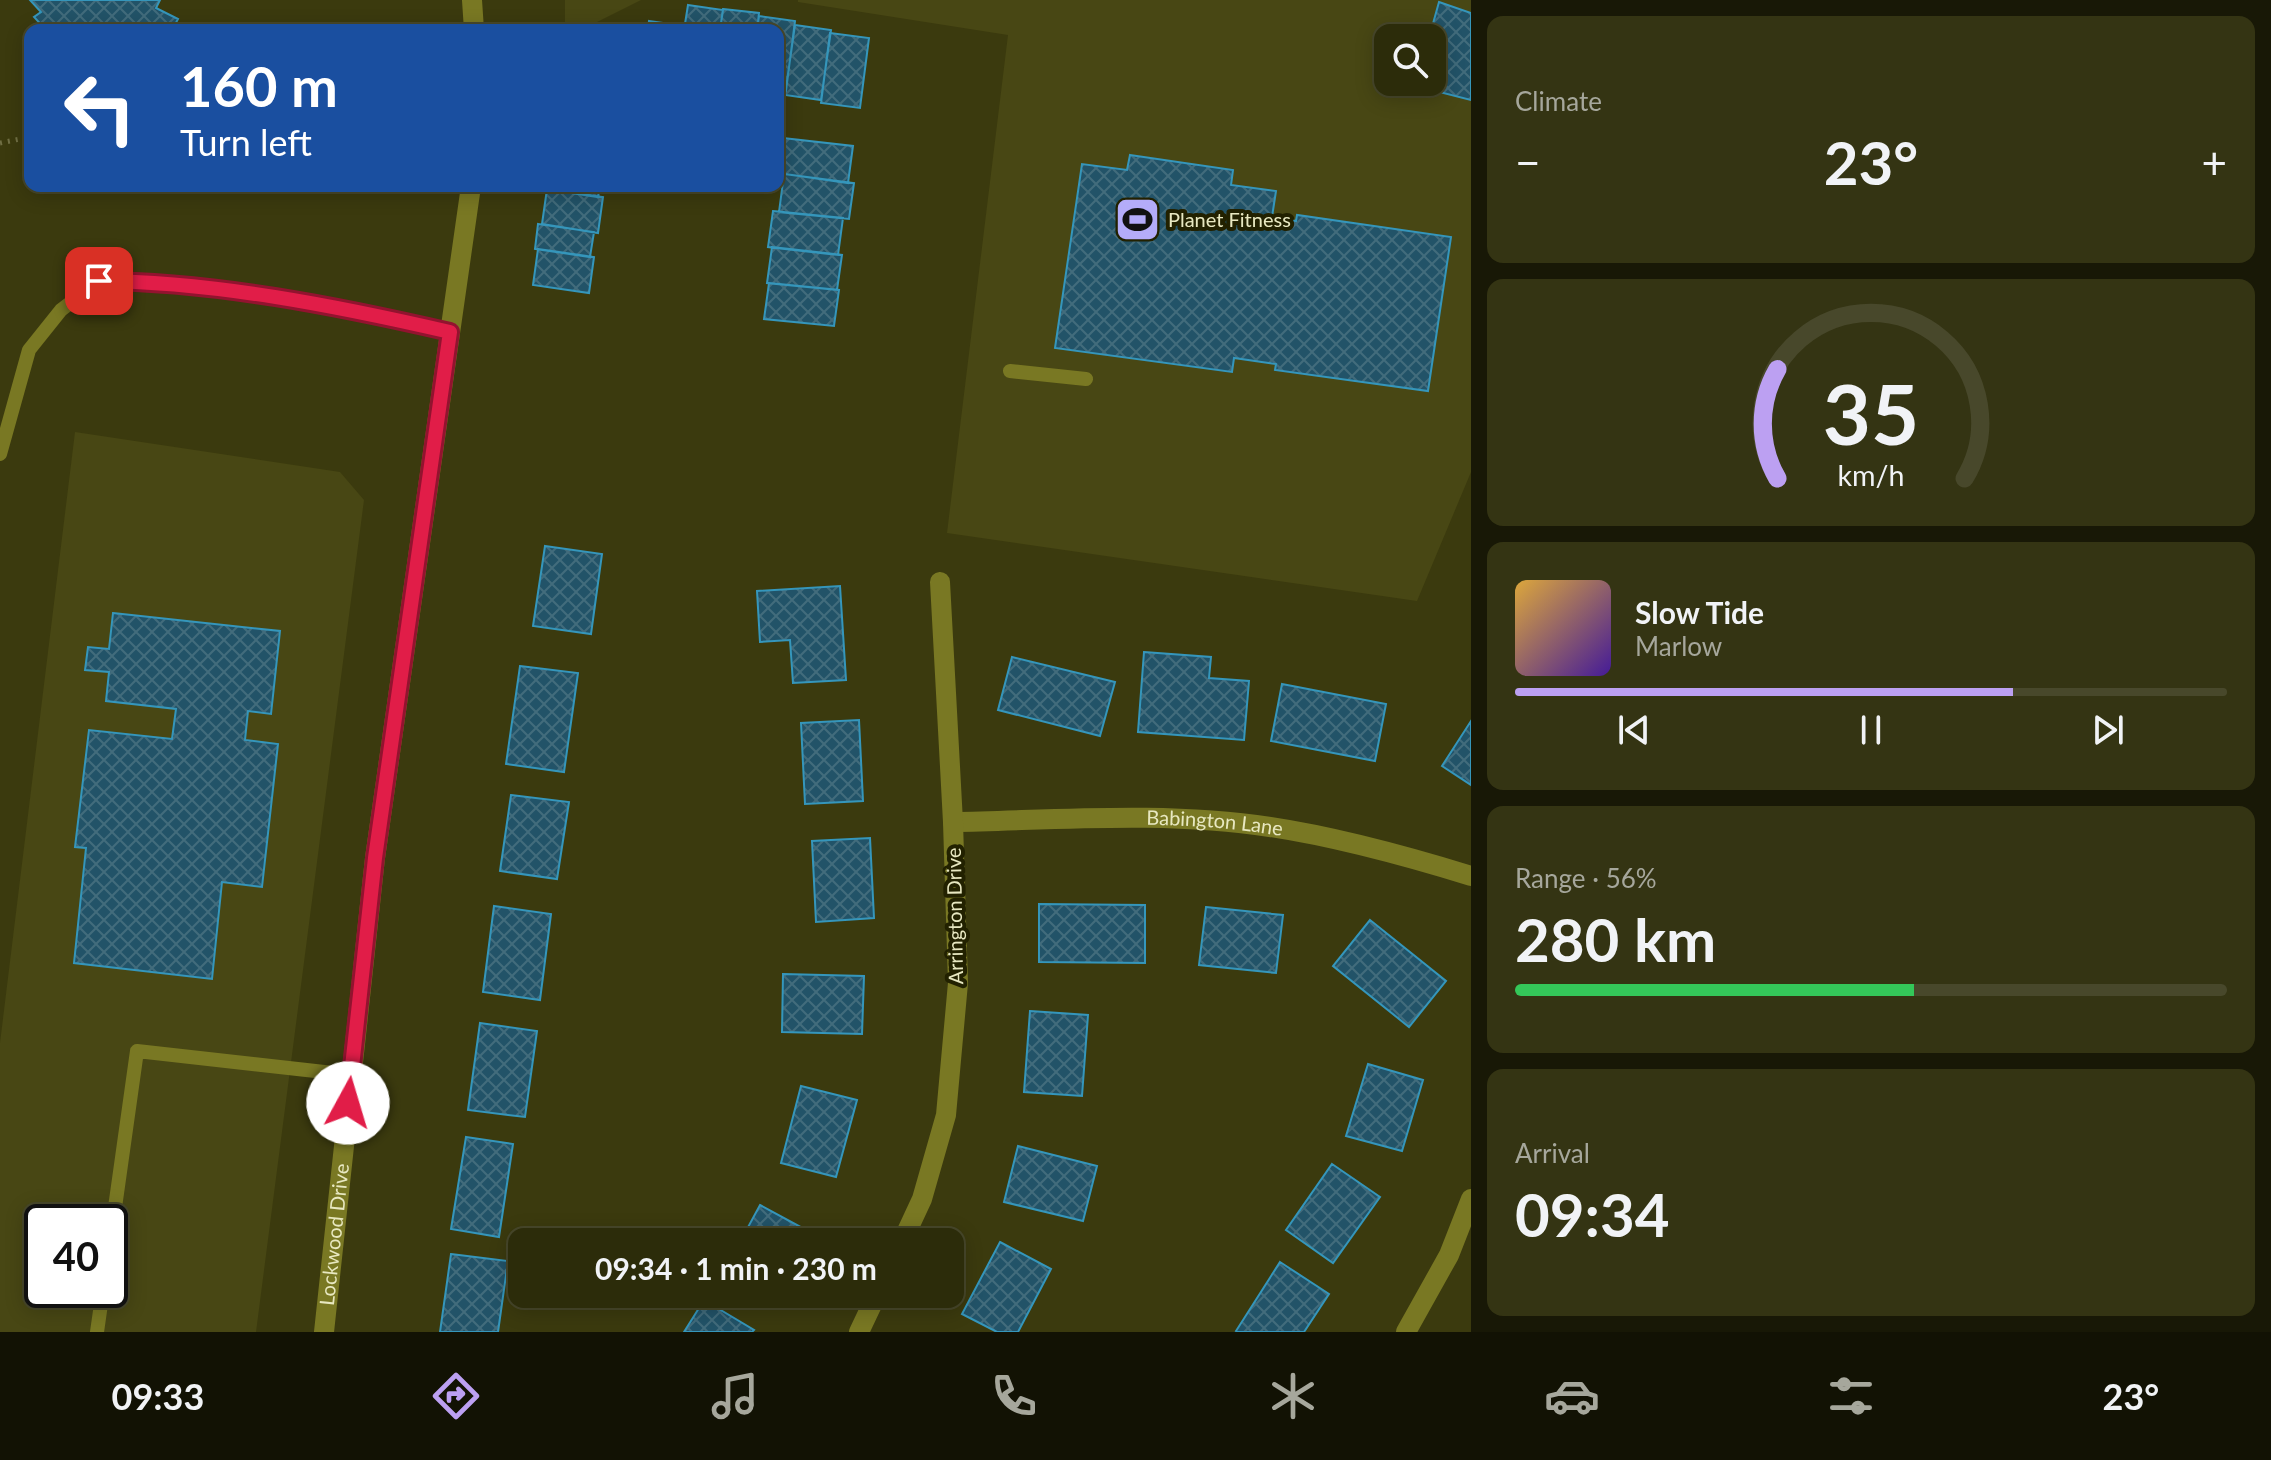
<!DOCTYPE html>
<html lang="en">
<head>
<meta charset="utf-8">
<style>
  :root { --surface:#2c2c0a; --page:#343413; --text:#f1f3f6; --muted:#a6a79c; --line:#48482b; --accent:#bca0f2 }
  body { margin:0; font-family:Lato,sans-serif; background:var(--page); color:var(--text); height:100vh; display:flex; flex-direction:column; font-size:30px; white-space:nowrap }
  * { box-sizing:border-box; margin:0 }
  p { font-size:26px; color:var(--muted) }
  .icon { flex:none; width:44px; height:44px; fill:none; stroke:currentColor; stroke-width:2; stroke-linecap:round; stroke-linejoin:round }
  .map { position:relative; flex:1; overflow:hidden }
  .sheet { display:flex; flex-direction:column; gap:16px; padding:16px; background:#181806; width:800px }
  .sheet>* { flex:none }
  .banner { position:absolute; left:24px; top:24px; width:760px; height:168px; border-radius:16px; box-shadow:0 4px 20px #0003,0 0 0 2px var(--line); background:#1a4fa0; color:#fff; overflow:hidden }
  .tools { position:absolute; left:1374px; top:24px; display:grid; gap:16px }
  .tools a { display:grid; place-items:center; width:72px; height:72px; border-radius:16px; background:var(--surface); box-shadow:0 4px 20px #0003,0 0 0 2px var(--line); font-size:40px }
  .speed { position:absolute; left:24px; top:1204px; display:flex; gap:16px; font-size:40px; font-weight:700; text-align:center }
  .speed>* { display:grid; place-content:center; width:104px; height:104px; border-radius:50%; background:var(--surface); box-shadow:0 4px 20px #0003,0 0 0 2px var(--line); line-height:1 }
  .speed .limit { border:4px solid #111; border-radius:12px; background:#fff; color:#111 }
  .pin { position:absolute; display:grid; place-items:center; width:68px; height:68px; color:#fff; margin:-34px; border-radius:16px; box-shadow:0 4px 12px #0006 }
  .me { position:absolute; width:88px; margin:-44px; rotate:6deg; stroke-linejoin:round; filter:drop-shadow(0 0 6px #0008) }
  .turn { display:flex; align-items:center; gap:28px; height:168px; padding:0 24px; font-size:36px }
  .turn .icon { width:104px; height:104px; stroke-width:2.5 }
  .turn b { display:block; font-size:56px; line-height:68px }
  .big { font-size:60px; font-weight:700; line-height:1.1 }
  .sheet .card { flex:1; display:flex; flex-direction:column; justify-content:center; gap:12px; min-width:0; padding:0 28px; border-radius:16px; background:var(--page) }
  .sheet .dial { align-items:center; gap:0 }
  .dial svg { height:208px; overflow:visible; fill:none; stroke:var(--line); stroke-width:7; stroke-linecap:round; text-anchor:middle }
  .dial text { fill:var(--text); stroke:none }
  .song { display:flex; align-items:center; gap:24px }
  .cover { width:96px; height:96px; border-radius:12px; background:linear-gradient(135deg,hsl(40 70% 55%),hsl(260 70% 35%)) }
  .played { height:8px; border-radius:4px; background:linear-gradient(90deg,var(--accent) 70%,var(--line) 70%) }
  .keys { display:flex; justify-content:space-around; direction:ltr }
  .heat { display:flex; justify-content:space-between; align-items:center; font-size:44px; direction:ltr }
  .charge { height:12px; border-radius:6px; background:linear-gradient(90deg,#34c759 56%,var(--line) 0) }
  .trip { position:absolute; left:508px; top:1228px; width:456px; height:80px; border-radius:16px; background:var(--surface); box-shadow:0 4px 20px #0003,0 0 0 2px var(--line); font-weight:700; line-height:80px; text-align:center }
  .menu { display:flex; height:128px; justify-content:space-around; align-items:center; background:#121204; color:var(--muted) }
  .menu .icon { width:56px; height:56px }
  .menu .on { color:var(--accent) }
  .menu b { font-size:36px; color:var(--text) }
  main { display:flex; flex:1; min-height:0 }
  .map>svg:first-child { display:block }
  .built { fill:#484714; fill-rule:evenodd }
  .building { fill:url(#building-cross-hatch); stroke:#3596bb; stroke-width:2 }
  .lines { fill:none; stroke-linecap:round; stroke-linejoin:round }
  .path { stroke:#706f44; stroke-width:5; stroke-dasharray:2 6; stroke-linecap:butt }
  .lane { stroke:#797823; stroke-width:14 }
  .street { stroke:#797823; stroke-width:20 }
  .secondary { stroke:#797823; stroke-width:20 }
  .route-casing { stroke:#92132f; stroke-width:20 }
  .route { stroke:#e11d48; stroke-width:14 }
  .labels { text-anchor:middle; stroke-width:8; stroke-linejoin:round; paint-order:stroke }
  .poi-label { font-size:20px; fill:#e8e8c1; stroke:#222100; text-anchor:start }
  .street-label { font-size:20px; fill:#e8e8c1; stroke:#222100 }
</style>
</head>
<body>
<main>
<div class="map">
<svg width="1471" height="1332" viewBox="0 0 1471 1332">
  <defs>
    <pattern id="building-cross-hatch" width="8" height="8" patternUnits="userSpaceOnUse" patternTransform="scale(2)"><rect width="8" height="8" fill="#225368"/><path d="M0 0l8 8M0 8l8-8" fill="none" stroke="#426c7c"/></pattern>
  </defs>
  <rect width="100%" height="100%" fill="#3b3a0e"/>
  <path class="built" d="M565,0H641L581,30H565Z
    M798,0H1471V472L1417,601L947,533L1008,35L798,2ZM1388,38H1432V82H1388Z
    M75,432L340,472L364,500L256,1332H0V1043ZM42,1222H110V1290H42Z"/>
  <path class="building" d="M30,0H160L156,8L178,19L172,30H46L34,17L41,12Z
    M1439,2L1471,13V100L1416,86L1417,82H1432V38H1429Z
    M688,5L723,10L720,30H684Z
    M723,9L759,13L757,30H720Z
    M759,16L795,21L786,91L778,90V30H757Z
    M649,21L685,26L684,30H648Z
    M795,25L831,30L821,100L785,95Z
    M830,33L869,38L860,108L821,103Z
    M783,138L853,146L848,183L778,173Z
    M1130,155L1233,170L1231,185L1276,191L1272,217L1296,221L1297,215L1451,237L1428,391L1275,370L1276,364L1234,358L1232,372L1055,348L1082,164L1127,170Z
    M784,174L854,183L849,219L779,212Z
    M544,186H600L598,197L544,189Z
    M547,189L603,197L598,233L542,224Z
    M773,211L843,218L838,255L768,247Z
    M538,224L594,232L590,257L535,249Z
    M772,247L842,255L837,290L767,283Z
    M538,249L594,257L589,293L533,285Z
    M769,283L839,290L834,326L764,319Z
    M545,546L602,554L591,634L533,626Z
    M840,586L846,680L793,683L790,640L760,642L757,591Z
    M113,613L280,631L271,714L248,711L245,740L278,744L262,887L222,882L212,979L74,963L86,848L75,847L89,730L172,739L176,709L106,701L109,672L85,670L88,647L109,649Z
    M1144,652L1211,657L1209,678L1249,681L1244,740L1138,732Z
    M1012,657L1115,682L1100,736L998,710Z
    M520,666L578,673L564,772L506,764Z
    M1282,684L1386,704L1375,761L1271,741Z
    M859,720L863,801L805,804L801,723Z
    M1471,721V785L1442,766Z
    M511,795L569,802L557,879L500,871Z
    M870,838L874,918L816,922L812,841Z
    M1039,904L1145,905V963L1039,962Z
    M494,906L551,914L540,1000L483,992Z
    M1206,907L1283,915L1276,973L1199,965Z
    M1370,920L1446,981L1409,1027L1333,966Z
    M783,974L864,976L862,1034L782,1032Z
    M1030,1011L1088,1015L1082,1096L1024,1092Z
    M480,1023L537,1031L525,1117L468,1110Z
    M1368,1064L1423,1080L1402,1151L1346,1136Z
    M801,1086L857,1100L836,1177L781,1163Z
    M466,1137L513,1144L499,1237L451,1229Z
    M1018,1146L1097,1166L1083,1221L1004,1202Z
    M1332,1164L1380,1197L1333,1263L1286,1230Z
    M760,1205L808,1231L802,1242H740Z
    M1000,1242L1051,1269L1018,1332H997L962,1314Z
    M451,1254L508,1261L498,1332H440Z
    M1280,1262L1329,1294L1304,1332H1238L1236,1331Z
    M741,1294H775L767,1308Z
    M704,1300L754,1330L752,1332H684Z"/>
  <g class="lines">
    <path class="path" d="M0,143L30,137"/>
    <path class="lane" d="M1010,371L1086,379
      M0,454L29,350L61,310L99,281H157L292,299L450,332
      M110,1243L137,1051L351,1075
      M97,1332L103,1290"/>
    <g class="street">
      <path id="s1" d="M953,822C1058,820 1165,811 1270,827C1337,837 1406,856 1471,876"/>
      <path d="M902,1242L922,1199L946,1115L958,983L953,822L940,582"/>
      <path d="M859,1332L877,1294"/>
      <path d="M1406,1332L1449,1255L1471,1199"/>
    </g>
    <g class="secondary">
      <path d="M472,0L474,30"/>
      <path id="s2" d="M324,1332L375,858L471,186"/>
    </g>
  </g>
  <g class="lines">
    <defs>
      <path id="route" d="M99,281C216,282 337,306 450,332L375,858L348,1103"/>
    </defs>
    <use href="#route" class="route-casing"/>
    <use href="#route" class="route"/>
  </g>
  <defs>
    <symbol id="stadium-square" viewBox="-11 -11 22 22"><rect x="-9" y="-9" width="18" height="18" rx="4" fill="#b4acf9" stroke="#222100"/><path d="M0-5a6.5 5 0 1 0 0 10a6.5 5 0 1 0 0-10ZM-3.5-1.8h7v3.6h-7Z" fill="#111"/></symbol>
  </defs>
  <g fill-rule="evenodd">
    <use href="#stadium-square" x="1112" y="194" width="51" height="51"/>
  </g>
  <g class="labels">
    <g class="poi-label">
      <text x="1168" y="227">Planet Fitness</text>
    </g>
    <g class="street-label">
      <text dy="7" stroke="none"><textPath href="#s1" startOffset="262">Babington Lane</textPath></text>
      <text transform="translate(955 916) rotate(-91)" y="7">Arrington Drive</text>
      <text dy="7" stroke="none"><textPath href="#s2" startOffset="98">Lockwood Drive</textPath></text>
    </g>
  </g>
</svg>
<div class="tools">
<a><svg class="icon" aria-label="search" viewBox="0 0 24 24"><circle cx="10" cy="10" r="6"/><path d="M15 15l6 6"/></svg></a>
</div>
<div class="speed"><div class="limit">40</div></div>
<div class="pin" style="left:99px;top:281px;background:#d93025"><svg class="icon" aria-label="arrive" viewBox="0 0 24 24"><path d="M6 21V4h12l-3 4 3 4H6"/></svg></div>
<svg class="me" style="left:348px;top:1103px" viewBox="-20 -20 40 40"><circle r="19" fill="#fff"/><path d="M0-13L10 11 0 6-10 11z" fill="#e11d48"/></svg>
<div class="trip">09:34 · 1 min · 230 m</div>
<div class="banner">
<div class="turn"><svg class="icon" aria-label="left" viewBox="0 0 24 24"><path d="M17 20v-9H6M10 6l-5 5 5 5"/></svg><div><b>160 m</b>Turn left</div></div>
</div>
</div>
<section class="sheet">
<div class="card"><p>Climate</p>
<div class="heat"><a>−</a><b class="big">23°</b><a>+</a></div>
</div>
<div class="card dial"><svg viewBox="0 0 100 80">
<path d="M14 69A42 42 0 1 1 86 69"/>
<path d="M14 69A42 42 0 0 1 14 27" stroke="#bca0f2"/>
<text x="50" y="56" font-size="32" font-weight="700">35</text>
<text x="50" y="72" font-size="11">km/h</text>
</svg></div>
<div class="card">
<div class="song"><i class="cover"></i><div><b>Slow Tide</b><p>Marlow</p></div></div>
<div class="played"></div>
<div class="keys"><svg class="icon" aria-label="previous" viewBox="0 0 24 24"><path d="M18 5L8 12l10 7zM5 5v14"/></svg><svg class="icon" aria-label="pause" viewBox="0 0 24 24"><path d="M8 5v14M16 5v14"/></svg><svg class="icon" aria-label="next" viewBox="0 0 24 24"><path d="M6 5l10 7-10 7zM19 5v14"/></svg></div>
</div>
<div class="card"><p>Range · 56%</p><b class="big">280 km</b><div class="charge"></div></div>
<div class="card"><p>Arrival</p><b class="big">09:34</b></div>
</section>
</main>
<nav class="menu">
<b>09:33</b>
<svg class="icon on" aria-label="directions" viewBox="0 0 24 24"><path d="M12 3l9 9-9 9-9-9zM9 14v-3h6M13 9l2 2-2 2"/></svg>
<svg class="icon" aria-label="music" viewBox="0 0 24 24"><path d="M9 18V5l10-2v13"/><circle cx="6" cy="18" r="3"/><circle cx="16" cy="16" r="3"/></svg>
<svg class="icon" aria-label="phone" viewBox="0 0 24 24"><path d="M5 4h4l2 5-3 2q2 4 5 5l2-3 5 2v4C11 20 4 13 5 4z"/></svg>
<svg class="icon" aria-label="climate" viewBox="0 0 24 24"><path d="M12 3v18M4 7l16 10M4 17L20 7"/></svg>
<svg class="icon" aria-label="car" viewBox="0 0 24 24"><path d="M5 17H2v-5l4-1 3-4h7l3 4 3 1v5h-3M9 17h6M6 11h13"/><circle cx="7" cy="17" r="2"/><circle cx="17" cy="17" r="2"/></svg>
<svg class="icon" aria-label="filters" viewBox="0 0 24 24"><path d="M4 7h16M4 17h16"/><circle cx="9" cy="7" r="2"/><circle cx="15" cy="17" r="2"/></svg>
<b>23°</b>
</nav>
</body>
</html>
